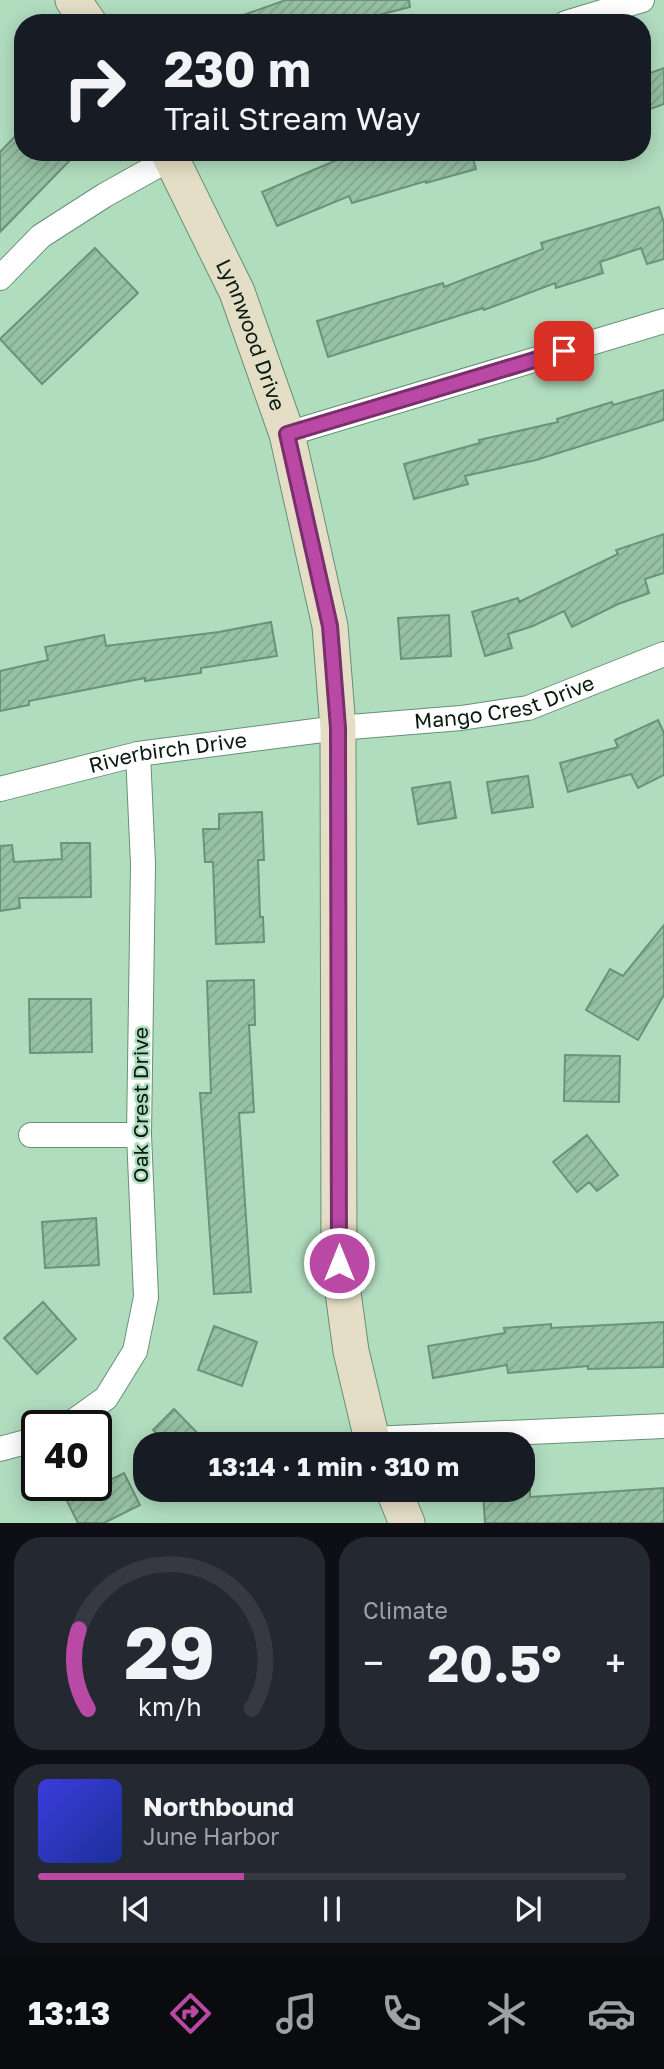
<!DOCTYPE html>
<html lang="en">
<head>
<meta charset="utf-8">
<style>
  :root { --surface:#171b24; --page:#242831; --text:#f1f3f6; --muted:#9ea1a6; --line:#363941; --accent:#b949a5 }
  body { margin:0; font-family:"Golos Text",sans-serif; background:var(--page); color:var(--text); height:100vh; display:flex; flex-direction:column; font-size:26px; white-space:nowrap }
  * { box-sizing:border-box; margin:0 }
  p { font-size:23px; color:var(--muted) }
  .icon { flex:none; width:38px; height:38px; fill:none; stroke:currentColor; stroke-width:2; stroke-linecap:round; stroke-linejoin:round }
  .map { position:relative; height:1523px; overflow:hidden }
  .panel { display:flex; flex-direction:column; gap:14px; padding:14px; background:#0d0f14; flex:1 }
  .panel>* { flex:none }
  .banner { position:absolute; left:14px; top:14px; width:637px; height:147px; border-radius:28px; box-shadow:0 4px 18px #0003; background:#171b24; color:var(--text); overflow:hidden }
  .speed { position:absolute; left:21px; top:1410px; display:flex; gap:14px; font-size:35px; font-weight:700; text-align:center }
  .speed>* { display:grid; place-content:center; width:91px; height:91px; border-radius:50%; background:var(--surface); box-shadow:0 4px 18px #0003; line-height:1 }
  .speed .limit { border:4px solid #111; border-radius:10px; background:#fff; color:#111 }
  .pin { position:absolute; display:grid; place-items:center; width:60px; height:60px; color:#fff; margin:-30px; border-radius:14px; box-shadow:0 4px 10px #0006 }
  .me { position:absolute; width:77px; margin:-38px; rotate:0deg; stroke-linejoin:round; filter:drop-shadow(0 0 5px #0008) }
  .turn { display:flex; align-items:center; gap:24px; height:147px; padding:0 35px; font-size:32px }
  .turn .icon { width:91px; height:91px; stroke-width:2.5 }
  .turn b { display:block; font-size:49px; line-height:60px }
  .big { font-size:52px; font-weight:700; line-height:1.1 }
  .panel .widget { flex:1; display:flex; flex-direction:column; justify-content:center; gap:10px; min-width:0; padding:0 24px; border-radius:28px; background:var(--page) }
  .panel .dial { align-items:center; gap:0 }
  .dial svg { height:182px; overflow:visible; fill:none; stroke:var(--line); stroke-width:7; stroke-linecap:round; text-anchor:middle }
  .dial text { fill:var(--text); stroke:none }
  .song { display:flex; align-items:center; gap:21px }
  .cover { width:84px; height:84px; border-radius:10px; background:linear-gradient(135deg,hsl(240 70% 55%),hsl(230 70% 35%)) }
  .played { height:7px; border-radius:4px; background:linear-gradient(90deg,var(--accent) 35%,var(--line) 35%) }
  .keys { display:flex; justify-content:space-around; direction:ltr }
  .heat { display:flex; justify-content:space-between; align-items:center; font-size:38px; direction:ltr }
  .panel .tiles { flex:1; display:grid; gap:14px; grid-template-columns:1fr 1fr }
  .widget:last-child { grid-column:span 2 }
  .trip { position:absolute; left:133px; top:1432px; width:402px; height:70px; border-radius:28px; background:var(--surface); box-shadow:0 4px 18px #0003; font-weight:700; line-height:70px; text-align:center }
  .menu { display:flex; height:112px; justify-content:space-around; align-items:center; background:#090b0e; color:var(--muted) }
  .menu .icon { width:49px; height:49px }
  .menu .selected { color:var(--accent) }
  .menu b { font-size:32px; color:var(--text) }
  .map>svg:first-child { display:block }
  .building { fill:url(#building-hatch); stroke:#6a9378; stroke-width:2 }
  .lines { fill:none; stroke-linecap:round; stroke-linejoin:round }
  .street-casing { stroke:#679075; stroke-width:26 }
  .secondary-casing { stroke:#679075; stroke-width:37 }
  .street { stroke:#fff; stroke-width:24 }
  .secondary { stroke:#e4dec6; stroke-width:35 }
  .route-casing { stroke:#782f6b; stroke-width:18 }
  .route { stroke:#b949a5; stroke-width:12 }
  .labels { text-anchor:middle; stroke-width:5; stroke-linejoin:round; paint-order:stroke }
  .street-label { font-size:21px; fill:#091a10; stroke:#b1ddbf }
</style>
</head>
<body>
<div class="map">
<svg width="664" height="1523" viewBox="0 0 664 1523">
  <defs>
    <pattern id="building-hatch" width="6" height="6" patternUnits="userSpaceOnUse" patternTransform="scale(1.75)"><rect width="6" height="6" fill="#96c1a4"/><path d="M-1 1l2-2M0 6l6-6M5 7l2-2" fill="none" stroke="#80a58c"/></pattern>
  </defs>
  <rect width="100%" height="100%" fill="#b1ddbf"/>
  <path class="building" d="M286,0H409L410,7L347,23H229V20Z
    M664,68V104L642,112V76Z
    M23,128V152H78L0,232V152Z
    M360,152H471L476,169L426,183V181L352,203L349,196L277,226L262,192L339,159Z
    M659,207L664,223V259L647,264L641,248L600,262L603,273L556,288L555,283L484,310L483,308L328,357L317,321L443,283L444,287L543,249L541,243Z
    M95,248L138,293L42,384L0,339Z
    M664,390V420L536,460L465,476L468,484L414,499L404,464L480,443L479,440L558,422L557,419L612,402L613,405Z
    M664,534V573L645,579L649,593L618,604L572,627L564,611L533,626L508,634L512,648L485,656L472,612L518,598L519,602L618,554L616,550Z
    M449,615L451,656L401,659L398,618Z
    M271,622L277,656L201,668V673L145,681V678L29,701V705L0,711V671L48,660L45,647L104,635L106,646L219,632Z
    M658,720L664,733V775L638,788L631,774L568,792L560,763L618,747L615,740Z
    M528,776L533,807L492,813L487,782Z
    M450,782L456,818L418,824L412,788Z
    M262,812L264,860H258L260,917H263L264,942L216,944L213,862H205L203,829H219V814Z
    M61,843H90L91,897L19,898L20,908L0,911V846L12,845L14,862L62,859Z
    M664,925V995L638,1040L586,1010L610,969L623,976Z
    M254,980L255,1025H249L254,1112L239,1113L251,1292L214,1294L200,1093H211L207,981Z
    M29,999H91L92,1052L30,1053Z
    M565,1055L620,1056L619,1102L564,1101Z
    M587,1135L618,1175L597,1191L589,1182L577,1192L553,1162Z
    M96,1218L99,1265L45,1268L42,1222Z
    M43,1302L76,1339L37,1374L4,1338Z
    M664,1322V1367L588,1369V1366L508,1373L507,1365L433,1378L428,1346L505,1333L504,1328L551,1324V1328Z
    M214,1326L257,1342L242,1386L198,1370Z
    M174,1409L208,1444H167L153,1430Z
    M124,1473L140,1505L104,1523H78L67,1501Z
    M664,1488V1523H485L483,1493L530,1490V1497Z"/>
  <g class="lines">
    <defs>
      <g id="street">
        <path d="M566,23L642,0"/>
        <path d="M0,278L41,236L105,195L182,152"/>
        <path d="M287,434L664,321"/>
        <path id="s1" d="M0,789L138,754L338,728L461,718L528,708L664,654"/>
        <path d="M31,1135H139"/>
        <path d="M67,1426L106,1398L135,1351L146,1297L139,1135L143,864L138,754"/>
        <path d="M371,1439L664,1426"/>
        <path d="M0,1449L37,1439"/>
      </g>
      <g id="secondary">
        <path d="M73,0L89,23"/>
        <path id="s2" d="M168,152L237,292L287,434L330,626L338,728L339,1263L351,1351L373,1444"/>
        <path d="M393,1489L407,1523"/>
      </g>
    </defs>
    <use href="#street" class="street-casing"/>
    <use href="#secondary" class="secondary-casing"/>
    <use href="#street" class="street"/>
    <use href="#secondary" class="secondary"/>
  </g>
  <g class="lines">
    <defs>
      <path id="route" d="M339,1263L338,728L330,626L287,434L564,351"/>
    </defs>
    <use href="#route" class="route-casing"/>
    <use href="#route" class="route"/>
  </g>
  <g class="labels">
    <g class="street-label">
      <text dy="7" stroke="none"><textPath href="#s2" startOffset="201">Lynnwood Drive</textPath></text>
      <text dy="7" stroke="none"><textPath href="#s1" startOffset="513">Mango Crest Drive</textPath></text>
      <text dy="7" stroke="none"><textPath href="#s1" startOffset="172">Riverbirch Drive</textPath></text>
      <text transform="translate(141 1105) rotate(-90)" y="7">Oak Crest Drive</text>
    </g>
  </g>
</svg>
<div class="speed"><div class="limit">40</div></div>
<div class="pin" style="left:564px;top:351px;background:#d93025"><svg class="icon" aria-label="arrive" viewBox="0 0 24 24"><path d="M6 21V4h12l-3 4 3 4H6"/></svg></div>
<svg class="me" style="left:339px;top:1263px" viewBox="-20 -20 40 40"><circle r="17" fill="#b949a5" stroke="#fff" stroke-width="3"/><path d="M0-11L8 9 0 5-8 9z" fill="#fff"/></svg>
<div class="trip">13:14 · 1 min · 310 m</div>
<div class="banner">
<div class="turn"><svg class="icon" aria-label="right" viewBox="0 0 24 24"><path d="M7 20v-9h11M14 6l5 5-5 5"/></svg><div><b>230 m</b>Trail Stream Way</div></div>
</div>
</div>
<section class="panel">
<div class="tiles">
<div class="widget dial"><svg viewBox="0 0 100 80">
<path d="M14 69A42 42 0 1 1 86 69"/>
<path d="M14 69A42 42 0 0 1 10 34" stroke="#b949a5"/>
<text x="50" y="56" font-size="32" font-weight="700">29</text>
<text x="50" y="72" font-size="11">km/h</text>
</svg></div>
<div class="widget"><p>Climate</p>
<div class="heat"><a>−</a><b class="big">20.5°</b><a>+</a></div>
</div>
<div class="widget">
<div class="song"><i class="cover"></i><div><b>Northbound</b><p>June Harbor</p></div></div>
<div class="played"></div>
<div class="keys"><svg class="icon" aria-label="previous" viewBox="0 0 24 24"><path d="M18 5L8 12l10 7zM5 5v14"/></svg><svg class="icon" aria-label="pause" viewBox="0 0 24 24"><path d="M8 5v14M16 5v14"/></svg><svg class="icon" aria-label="next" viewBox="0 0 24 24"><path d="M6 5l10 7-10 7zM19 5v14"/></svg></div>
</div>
</div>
</section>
<nav class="menu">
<b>13:13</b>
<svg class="icon selected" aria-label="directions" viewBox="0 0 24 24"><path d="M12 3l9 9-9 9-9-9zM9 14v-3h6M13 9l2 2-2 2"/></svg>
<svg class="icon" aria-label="music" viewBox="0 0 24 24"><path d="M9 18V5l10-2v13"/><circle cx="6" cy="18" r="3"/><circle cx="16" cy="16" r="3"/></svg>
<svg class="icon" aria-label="phone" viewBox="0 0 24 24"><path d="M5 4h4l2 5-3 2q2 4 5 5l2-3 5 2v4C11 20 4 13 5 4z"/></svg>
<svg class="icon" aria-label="climate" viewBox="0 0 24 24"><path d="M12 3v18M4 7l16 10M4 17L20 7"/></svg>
<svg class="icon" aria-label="car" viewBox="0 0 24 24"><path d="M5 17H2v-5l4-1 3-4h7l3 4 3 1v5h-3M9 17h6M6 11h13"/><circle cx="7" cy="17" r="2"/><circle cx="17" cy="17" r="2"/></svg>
</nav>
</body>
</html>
